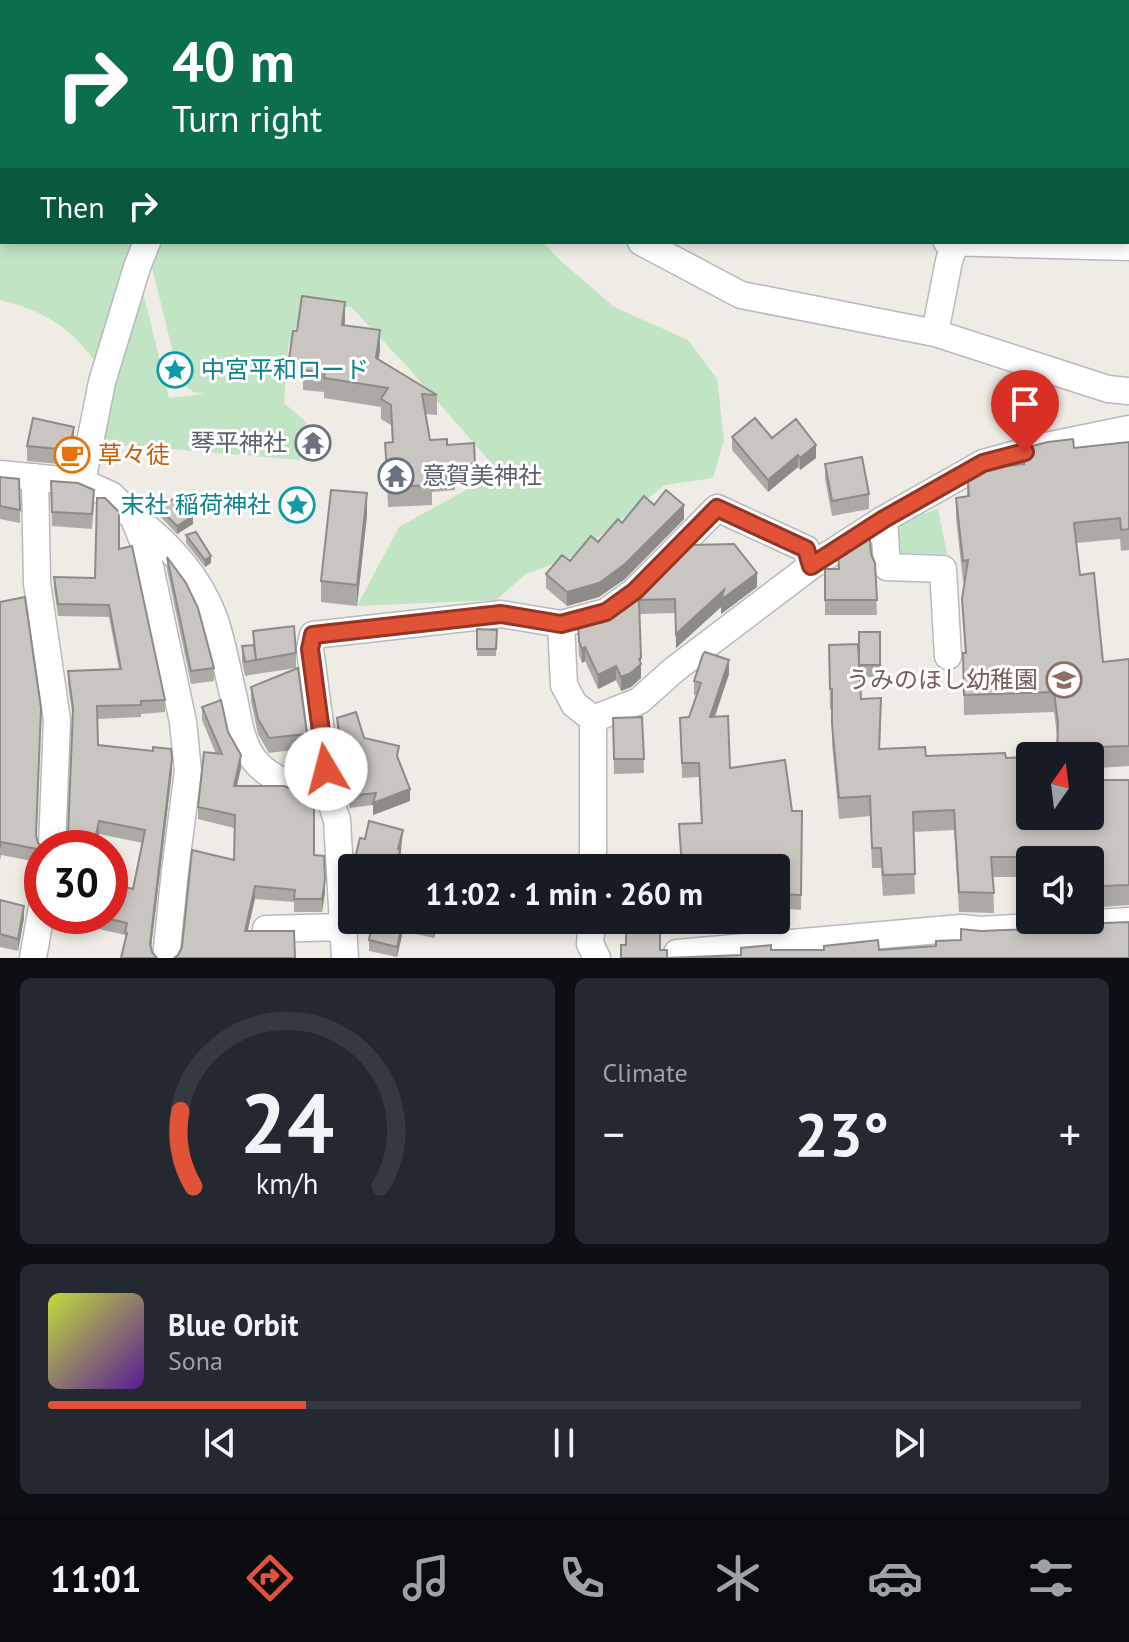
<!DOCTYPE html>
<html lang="en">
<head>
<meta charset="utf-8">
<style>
  :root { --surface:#171b24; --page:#242831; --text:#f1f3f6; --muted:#9ea1a6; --line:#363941; --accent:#e15236 }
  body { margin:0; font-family:"PT Sans","Noto Sans JP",sans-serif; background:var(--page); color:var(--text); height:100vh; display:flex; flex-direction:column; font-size:30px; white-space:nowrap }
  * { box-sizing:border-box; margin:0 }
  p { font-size:26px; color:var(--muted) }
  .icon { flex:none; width:44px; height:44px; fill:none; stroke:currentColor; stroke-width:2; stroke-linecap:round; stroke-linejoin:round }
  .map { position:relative; height:958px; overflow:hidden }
  .panel { display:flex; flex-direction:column; gap:20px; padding:20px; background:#0d0f14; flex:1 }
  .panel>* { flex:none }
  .hud { position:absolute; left:0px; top:0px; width:1130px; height:244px; box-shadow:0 4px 12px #0003; background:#0b6e4f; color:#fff; overflow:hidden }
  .needle { width:52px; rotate:14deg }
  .buttons { position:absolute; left:1016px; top:742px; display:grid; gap:16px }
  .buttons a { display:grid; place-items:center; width:88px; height:88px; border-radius:8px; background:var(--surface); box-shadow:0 4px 12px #0003; font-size:40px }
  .speed { position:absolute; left:24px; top:830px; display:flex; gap:16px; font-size:40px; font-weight:700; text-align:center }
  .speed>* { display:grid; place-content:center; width:104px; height:104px; border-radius:50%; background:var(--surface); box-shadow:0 4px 12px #0003; line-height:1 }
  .speed .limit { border:12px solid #d22; background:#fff; color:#111 }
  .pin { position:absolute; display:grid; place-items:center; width:68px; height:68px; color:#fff; margin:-82px -34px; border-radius:50% 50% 50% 0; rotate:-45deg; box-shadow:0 0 8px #0007 }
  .pin .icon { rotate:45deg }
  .me { position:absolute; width:88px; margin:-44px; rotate:352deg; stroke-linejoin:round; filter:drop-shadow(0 0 6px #0008) }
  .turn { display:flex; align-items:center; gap:28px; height:168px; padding:0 40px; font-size:36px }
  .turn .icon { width:104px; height:104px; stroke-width:2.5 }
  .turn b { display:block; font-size:56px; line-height:68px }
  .then { display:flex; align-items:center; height:76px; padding:0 40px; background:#0003; gap:16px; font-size:30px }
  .big { font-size:60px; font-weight:700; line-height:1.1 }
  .panel .card { flex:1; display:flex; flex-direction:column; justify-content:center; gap:12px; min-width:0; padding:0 28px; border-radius:12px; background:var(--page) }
  .panel .dial { align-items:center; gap:0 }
  .dial svg { height:208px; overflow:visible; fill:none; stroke:var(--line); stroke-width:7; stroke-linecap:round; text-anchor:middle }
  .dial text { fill:var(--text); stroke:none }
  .song { display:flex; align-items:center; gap:24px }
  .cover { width:96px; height:96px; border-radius:12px; background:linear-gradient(135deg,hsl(70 70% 55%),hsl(270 70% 35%)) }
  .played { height:8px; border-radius:4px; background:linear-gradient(90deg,var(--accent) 25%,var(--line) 25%) }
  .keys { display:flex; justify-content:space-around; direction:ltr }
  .heat { display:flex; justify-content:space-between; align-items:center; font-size:44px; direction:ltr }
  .panel .tiles { flex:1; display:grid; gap:20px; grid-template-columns:1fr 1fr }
  .card:last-child { grid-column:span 2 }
  .trip { position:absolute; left:338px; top:854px; width:452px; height:80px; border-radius:8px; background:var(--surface); box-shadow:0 4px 12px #0003; font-weight:700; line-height:80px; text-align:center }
  .menu { display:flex; height:128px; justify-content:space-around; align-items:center; background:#090b0e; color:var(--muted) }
  .menu .icon { width:56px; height:56px }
  .menu .active { color:var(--accent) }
  .menu b { font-size:36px; color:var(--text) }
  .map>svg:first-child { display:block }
  .green { fill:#c1e4c4 }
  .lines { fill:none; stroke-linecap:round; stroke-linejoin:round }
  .minor-casing { stroke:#b6b9bd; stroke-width:29 }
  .minor { stroke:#fff; stroke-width:26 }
  .rail { stroke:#b4b5b5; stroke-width:6; stroke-dasharray:2 10; stroke-linecap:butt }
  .wall { fill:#adaaa6 }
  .shaded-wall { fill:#8d8b87 }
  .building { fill:#c9c6c1; stroke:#8d8b87; stroke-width:2 }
  .route-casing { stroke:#923523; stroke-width:20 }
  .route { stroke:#e15236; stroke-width:14 }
  .labels { text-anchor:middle; stroke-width:6; stroke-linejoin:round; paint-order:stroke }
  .culture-label { font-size:24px; fill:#0d838f; stroke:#fff; text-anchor:start }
  .worship-label { font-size:24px; fill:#5b616d; stroke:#fff; text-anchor:end }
  .food-label { font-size:24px; fill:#c56008; stroke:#fff; text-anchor:start }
  .education-label { font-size:24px; fill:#785e54; stroke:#fff; text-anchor:end }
</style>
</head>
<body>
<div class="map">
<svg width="1129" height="958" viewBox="0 0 1129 958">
  <rect width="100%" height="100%" fill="#eeece4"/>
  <path class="green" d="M0,190H2V242H141L99,366C71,328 46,311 0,300Z
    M158,242H543L561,261L614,307L688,340L717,379L724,440L713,478L665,485L574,556L526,574L496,600L357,606L399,527L499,472L403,362L351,307L306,303L288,347L284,403L306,422L300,460L90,442L137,267L169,398L205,394L194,392L186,387L177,369L151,263Z
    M938,509L947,554L900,553L895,524Z"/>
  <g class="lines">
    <defs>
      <path id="minor" d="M1025,0L1032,2
        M22,2L23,0
        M475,2V0
        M0,46H2
        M1128,204H1129
        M641,242L741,295L935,333L1108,389L1129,391
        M947,242L1129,247
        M935,333L949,261L955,243
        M0,474L82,482L111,495L133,517L146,548L183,722L188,771L175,871L166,958
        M35,477L37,583L57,720L52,848
        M82,482L102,382L137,267L147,242
        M884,519L887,567L943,569L948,656
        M138,521C169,544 199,578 213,615C223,641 227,671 234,698C238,718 241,744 255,761C272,782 306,790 330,799
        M561,624L564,685L574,704L593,719
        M593,719L639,701L675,669L811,566L884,519L983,463L1046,446L1129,429
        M593,719V868
        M592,920L590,944L597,958
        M266,929L343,927
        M677,953L961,928L980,930L1129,921
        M33,958L42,907
        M345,958L337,820L330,799L310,649L313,635L501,614L561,624L606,612L635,591L717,508L806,549L811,566"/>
    </defs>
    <use href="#minor" class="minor-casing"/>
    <use href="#minor" class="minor"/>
    <path class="rail" d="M0,71H2
      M0,84H2
      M1128,218H1129
      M1128,234H1129"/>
  </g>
  <path class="wall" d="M52,0H106V2H52Z
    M345,325L380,350L378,360L437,395V415L426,414L430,440L447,445L475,464V484L455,486V490L432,492V505L388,507L385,443L392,442L391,425L381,419V407L324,398V392L303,390V381L289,379V359Z
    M732,437L772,438L816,458L800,470L798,467L768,492L732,450Z
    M74,442L69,465L27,461V446Z
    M1129,442V550L1121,551L1120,539L1076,543L1080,575L1103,662L1129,659V766L1098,768V780H1129V905L1102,907L1101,884H1090V860H1030V877H993L994,913L959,912L954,830L913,832L915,894L883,896L881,868H872L870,816L839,819L832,744V709H830L829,645L858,644L880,632V677H860L861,699L881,718L880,749L926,756L1006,758L1090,816L1058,743L1054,712L964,715L963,653H965L962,599L965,581H963L956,518V498L967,496V470L1024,464L1074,448Z
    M825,464L869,494V509L832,516L825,479Z
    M0,477L20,510V523L0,519Z
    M51,481L94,505L92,529L52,526Z
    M654,505L684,519L625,579L599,597L567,606L546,588V574L570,561L598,542L622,523Z
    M159,508L193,524L177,534L159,515Z
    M367,515L357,606L321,602V581Z
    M186,535L211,563L205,567L186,543Z
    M692,545L757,587L721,614V607L676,648L675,613L639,614L641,678L631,687L621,691L616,680L598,689L585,661L582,663L579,655L578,625L615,611L646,588Z
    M119,549L165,700V712L141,714V717L97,719L98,745L172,771L151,948L125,941V935L56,919V916H110L133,889L143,843L99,834L96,848H61L65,844L68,836L73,718L68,684V671L119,669L109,617L58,616L54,589V577L95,578Z
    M871,554L875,563L877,615H825V569H838Z
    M167,557L214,668V681L191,684L167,570Z
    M0,602L37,837L38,843L42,848V863L1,855L0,861Z
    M477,629L497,630L496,656H477Z
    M253,631L296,653V668L256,674V671V674L245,676L242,661V646L253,645Z
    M729,674L715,716L730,768L792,811H802L801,910L776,908V868H681L679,824L701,823L699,777L682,778L680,718L689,717L697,696L694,695V681Z
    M251,687L307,734V748L269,753L258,734L251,701Z
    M202,707L228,732L241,768L236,786L314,855L325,893L322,912H294V902L255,899L178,955L234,860V828L198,819V807L216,754L202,720Z
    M642,717L644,773L614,774L613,718Z
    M337,718L364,738L399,757V761L410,801L373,815V805L350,808L347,798L337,730Z
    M0,900L24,918L18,951L0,947Z
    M373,920H438L434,938L403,931L397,957L369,951V940Z"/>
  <path class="shaded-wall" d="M345,302V322L342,345V325Z
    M380,330V350L376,378V358Z
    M74,427V442L69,465V450Z
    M816,445V458L800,470V458Z
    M798,455V467L768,492V480Z
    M367,493V515L357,606V585Z
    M684,505V519L625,579L599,597L567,606V592Z
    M193,516V524L177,534V526Z
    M211,556V563L205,567V560Z
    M757,573V587L721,614V607L676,648V634L724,590Z
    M585,647V661L582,663V649Z
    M641,658V678L631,687L621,691V677Z
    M729,660V674L710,731V717Z
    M616,666V680L598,689V675Z
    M241,755V768L234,799V786Z
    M172,758V771L150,956V944Z
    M410,789V801L373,815V803Z
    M99,821V834L96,848H93Z
    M403,830L400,861L399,868H396L398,849Z
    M325,880V893L322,912V899Z
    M255,886V899L245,943V931Z
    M24,906V918L18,951V939Z
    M403,920V931L397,957V947Z
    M435,920H438L434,938V927Z"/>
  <path class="building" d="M185,0H383L396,2H184Z
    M488,0H680V2H488Z
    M716,0H856L855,2H716Z
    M917,0H1020L1032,2H917Z
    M1039,0H1066L1065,2H1036Z
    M1129,29V157L1128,156Z
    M302,296L345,302L342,325L380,330L376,358L437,395L422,394L430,440L447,439V445L474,443L475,464L455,466V470L431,473L432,485L388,487L385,443L393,442L391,405L381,399L388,388L324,378L325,372L303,370L304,361L289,359L293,331H297Z
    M33,418L74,427L69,450L27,446Z
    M755,418L772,438L796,419L816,445L800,458L798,455L768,480L732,437Z
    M1073,439L1074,448L1129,442V529L1121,530L1120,518L1074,523L1080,575L1094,573L1103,662L1129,659V746L1097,747L1098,780H1129V885L1102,886L1101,864H1090V860H1059V857H991L994,893L959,892L954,810L913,812L915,874L883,875L881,848H872L870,796L839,798L832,724V689H830L829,645L858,644L861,699L881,698L879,749L925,747L926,756L1005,753L1006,758L1030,757V816H1090V756H1057L1058,723L1054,692L964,695L963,653H966L962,599L968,560L963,561L956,498L969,496L967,470L1024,464V448L1048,442Z
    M862,457L869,494L832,501L825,464Z
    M0,477L19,479L20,510L0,506Z
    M51,481L78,483L94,490L92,514L52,512Z
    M331,490L367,493L357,585L321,581Z
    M666,490L684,505L625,564L599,583L567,592L546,574L562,555L570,561L591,536L598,542L618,519L622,523L644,496L654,505Z
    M180,495L193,516L177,526L159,508Z
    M97,498H105L119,512V549L132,546L165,700L141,701V705L97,706L98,745L153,751V747L171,749L172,758L150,944L152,952L157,958H121L127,933L125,932L127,923L97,916H110V883L133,889L145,830L99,821L93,848H61L65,844L68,836L73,708L68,671L121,669L109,605L58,604L54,577L95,578Z
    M196,532L211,556L205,560L186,535Z
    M858,540H870L871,554L875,563L877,600H825V569H839L838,553Z
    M692,543V545L734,544L757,573L721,600L724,590L676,634L675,599L639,600L641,658L639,659L641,664L631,673L621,677L616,666L598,675L585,647L582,649L579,641L578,625L589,619L615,611L646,588Z
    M167,557L186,583L198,608L214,668L191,671Z
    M25,597L41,708L36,835L38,843L43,848L42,850L1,842L0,848V602Z
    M294,626L296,653L256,660L253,631Z
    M477,629L497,630L496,649H477Z
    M859,632H880V665H859Z
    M254,645L256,660L245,662L242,646Z
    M705,652L729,660L710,717L728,716L730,768L785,760L792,811H802L801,895L776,894V868H751V864L682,868L679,824L702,823L699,763H682L680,718L689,717L701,683L694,681L703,654Z
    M298,668L307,734L269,738L258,719L251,687Z
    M221,700L228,732L241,755L234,786H284L314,798V855L324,856L325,880L322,899H294L295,890L255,886L245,931H294L295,958H174L178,955L182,947L192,850L234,860L235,815L198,807L204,752L222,754L202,707Z
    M356,712L364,738L399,746L397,756L410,789L373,803L376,793L350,796L347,786L337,718Z
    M642,717L644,759H614L613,718Z
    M369,821L403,830L398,849L400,850L396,868H356V854L360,838L365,839Z
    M0,900L24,906L18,939L0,934Z
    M373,920H403L397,947L369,940Z
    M404,920H435L434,927Z
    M1129,922V958H621V945H626V932L660,931V950H667V958L741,955V948L771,945V950H824V946L878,940L879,950L936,946V941L961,940V929L981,931L1081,927V924Z"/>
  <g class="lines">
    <defs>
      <path id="route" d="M326,769L310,649L313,635L501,614L561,624L606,612L635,591L717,508L806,549L811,566L884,519L983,463L1025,452"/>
    </defs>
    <use href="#route" class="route-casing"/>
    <use href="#route" class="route"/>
  </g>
  <defs>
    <symbol id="sight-ring" viewBox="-11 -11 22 22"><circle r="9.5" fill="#fff" stroke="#0f9aa8" stroke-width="1.5"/><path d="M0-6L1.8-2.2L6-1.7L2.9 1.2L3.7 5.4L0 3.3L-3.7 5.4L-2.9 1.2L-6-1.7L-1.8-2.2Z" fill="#0f9aa8"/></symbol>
    <symbol id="temple-ring" viewBox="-11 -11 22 22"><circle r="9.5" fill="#fff" stroke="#6b7280" stroke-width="1.5"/><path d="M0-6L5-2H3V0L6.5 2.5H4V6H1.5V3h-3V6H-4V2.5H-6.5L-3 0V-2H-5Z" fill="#6b7280"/></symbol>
    <symbol id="cafe-ring" viewBox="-11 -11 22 22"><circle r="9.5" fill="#fff" stroke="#e8710a" stroke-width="1.5"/><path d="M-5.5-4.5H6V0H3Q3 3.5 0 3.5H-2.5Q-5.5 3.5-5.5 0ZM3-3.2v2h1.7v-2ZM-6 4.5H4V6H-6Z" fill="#e8710a"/></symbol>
    <symbol id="school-ring" viewBox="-11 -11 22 22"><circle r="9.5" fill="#fff" stroke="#8d6e63" stroke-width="1.5"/><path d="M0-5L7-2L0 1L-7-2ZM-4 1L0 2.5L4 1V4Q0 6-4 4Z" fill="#8d6e63"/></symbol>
  </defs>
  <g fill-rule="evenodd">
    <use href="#sight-ring" x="155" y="350" width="40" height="40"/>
    <use href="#temple-ring" x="293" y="423" width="40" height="40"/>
    <use href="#cafe-ring" x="52" y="435" width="40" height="40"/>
    <use href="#temple-ring" x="376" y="456" width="40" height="40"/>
    <use href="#sight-ring" x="277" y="485" width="40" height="40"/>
    <use href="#school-ring" x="1044" y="660" width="40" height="40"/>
  </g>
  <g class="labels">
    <g class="culture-label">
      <text x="201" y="378">中宮平和ロード</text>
      <text x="271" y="513" text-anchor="end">末社 稲荷神社</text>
    </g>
    <g class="worship-label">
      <text x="287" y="451">琴平神社</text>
      <text x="422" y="484" text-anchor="start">意賀美神社</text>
    </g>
    <g class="food-label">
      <text x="98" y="463">草々徒</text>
    </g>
    <g class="education-label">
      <text x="1038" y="688">うみのほし幼稚園</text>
    </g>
  </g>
</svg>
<div class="buttons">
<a><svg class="needle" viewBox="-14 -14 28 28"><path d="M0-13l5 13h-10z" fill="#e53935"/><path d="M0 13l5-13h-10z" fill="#9ea1a6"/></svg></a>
<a><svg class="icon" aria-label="sound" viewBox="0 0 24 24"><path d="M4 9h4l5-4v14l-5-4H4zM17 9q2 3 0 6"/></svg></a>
</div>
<div class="speed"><div class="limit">30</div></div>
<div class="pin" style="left:1025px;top:452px;background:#d93025"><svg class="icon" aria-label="arrive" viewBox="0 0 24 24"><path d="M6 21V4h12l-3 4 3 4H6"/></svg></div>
<svg class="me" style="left:326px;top:769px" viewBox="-20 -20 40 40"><circle r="19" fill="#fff"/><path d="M0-13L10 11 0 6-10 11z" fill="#e15236"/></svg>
<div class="trip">11:02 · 1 min · 260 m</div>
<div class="hud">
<div class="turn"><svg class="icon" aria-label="right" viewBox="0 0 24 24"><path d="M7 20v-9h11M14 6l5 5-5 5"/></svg><div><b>40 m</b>Turn right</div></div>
<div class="then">Then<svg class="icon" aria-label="right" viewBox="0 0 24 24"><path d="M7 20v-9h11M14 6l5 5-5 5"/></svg></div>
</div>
</div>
<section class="panel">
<div class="tiles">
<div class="card dial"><svg viewBox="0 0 100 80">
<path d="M14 69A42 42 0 1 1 86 69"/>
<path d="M14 69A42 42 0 0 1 9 40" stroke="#e15236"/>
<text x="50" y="56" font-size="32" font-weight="700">24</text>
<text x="50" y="72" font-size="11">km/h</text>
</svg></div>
<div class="card"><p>Climate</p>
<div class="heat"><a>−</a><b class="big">23°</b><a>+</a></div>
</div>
<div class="card">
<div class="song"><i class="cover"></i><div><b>Blue Orbit</b><p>Sona</p></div></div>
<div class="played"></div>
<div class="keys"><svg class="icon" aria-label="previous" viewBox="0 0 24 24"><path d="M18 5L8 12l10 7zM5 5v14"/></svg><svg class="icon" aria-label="pause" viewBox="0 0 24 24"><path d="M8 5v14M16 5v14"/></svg><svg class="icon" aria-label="next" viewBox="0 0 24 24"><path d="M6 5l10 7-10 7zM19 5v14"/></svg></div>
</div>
</div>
</section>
<nav class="menu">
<b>11:01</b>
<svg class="icon active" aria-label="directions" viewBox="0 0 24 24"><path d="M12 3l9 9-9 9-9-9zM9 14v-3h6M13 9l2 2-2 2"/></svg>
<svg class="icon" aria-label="music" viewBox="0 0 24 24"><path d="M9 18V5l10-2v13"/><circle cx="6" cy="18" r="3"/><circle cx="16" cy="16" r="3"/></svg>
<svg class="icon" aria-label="phone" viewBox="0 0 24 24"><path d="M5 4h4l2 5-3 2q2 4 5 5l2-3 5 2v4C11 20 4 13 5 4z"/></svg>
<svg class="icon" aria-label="climate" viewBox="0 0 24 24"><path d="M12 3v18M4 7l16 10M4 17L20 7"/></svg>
<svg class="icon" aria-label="car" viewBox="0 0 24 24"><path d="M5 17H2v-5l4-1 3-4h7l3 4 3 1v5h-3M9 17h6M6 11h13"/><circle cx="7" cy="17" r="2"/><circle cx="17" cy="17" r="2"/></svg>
<svg class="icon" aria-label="filters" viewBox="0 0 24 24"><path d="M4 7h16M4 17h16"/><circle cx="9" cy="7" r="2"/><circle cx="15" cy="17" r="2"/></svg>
</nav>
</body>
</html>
